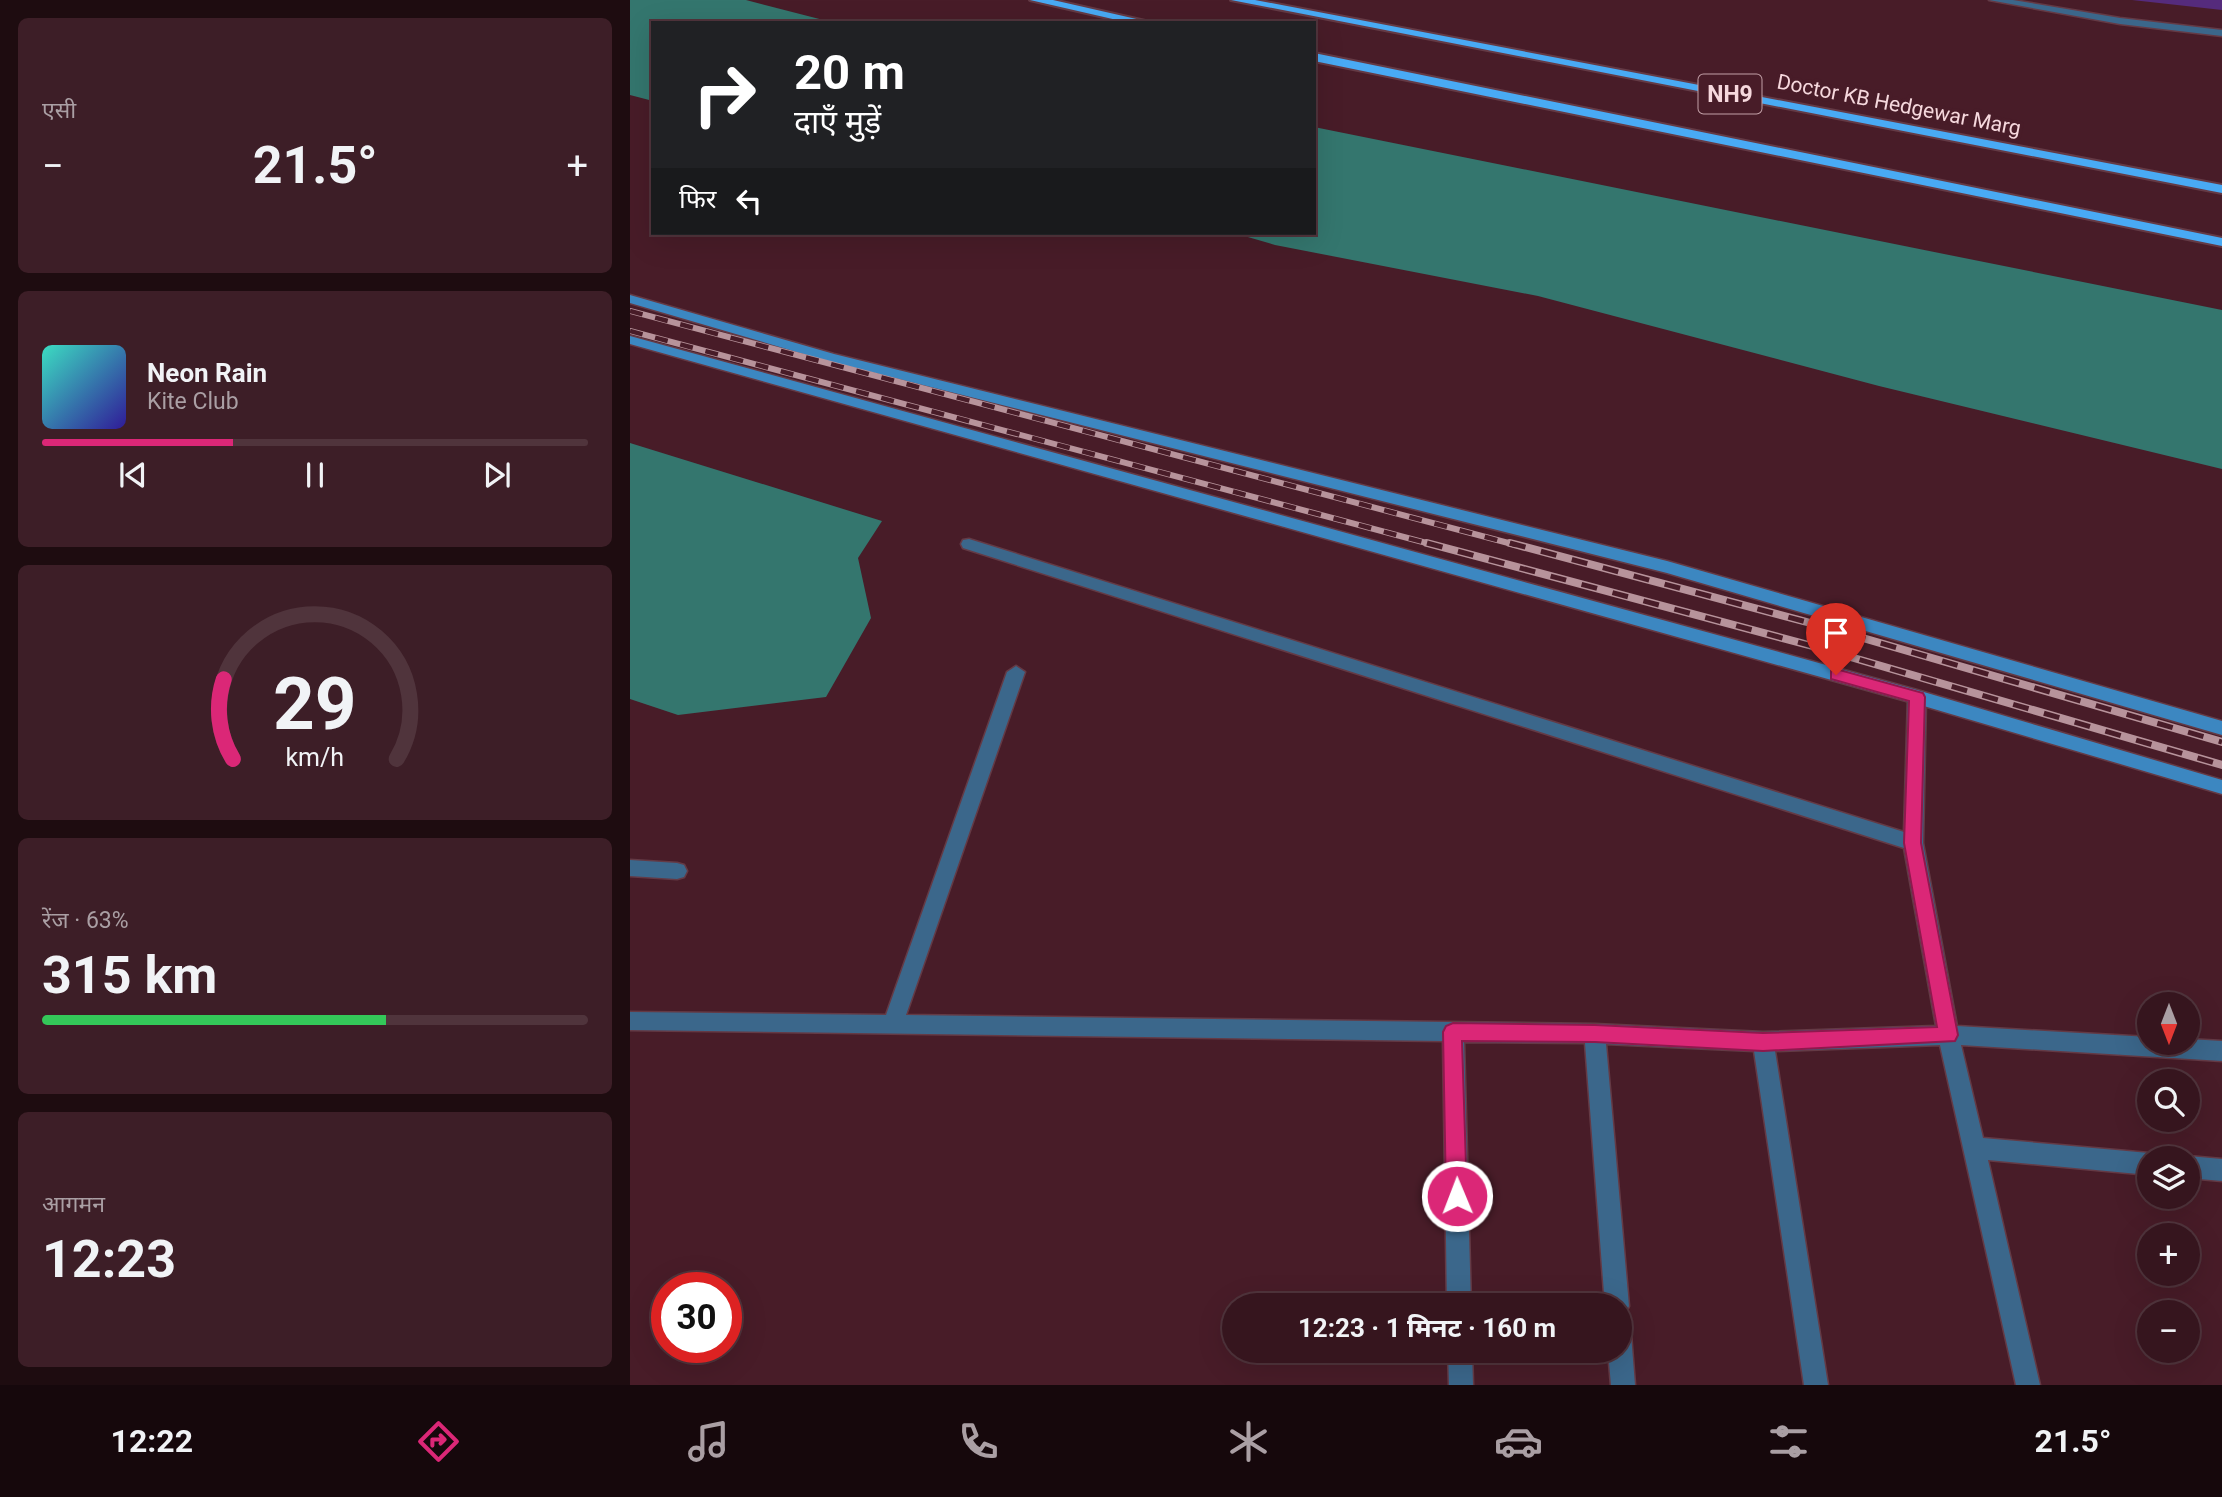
<!DOCTYPE html>
<html lang="hi">
<head>
<meta charset="utf-8">
<style>
  :root { --surface:#36151e; --page:#3d1e27; --text:#f1f3f6; --muted:#aa9fa4; --line:#50343c; --accent:#db2777 }
  body { margin:0; font-family:Roboto,"Noto Sans Devanagari",sans-serif; background:var(--page); color:var(--text); height:100vh; display:flex; flex-direction:column; font-size:26px; white-space:nowrap }
  * { box-sizing:border-box; margin:0 }
  p { font-size:23px; color:var(--muted) }
  .icon { flex:none; width:38px; height:38px; fill:none; stroke:currentColor; stroke-width:2; stroke-linecap:round; stroke-linejoin:round }
  .map { position:relative; flex:1; overflow:hidden }
  .panel { display:flex; flex-direction:column; gap:18px; padding:18px; background:#1e0c10; width:630px }
  .panel>* { flex:none }
  .top-card { position:absolute; left:21px; top:21px; width:665px; height:214px; border-radius:0px; box-shadow:0 7px 28px #0002,0 0 0 2px var(--line); background:#202124; color:#fff; overflow:hidden }
  .needle { width:46px; rotate:180deg }
  .controls { position:absolute; left:1507px; top:992px; display:grid; gap:14px }
  .controls a { display:grid; place-items:center; width:63px; height:63px; border-radius:50%; background:var(--surface); box-shadow:0 7px 28px #0002,0 0 0 2px var(--line); font-size:35px }
  .speed { position:absolute; left:21px; top:1272px; display:flex; gap:14px; font-size:35px; font-weight:700; text-align:center }
  .speed>* { display:grid; place-content:center; width:91px; height:91px; border-radius:50%; background:var(--surface); box-shadow:0 7px 28px #0002,0 0 0 2px var(--line); line-height:1 }
  .speed .limit { border:10px solid #d22; background:#fff; color:#111 }
  .pin { position:absolute; display:grid; place-items:center; width:60px; height:60px; color:#fff; margin:-72px -30px; border-radius:50% 50% 50% 0; rotate:-45deg; box-shadow:0 0 7px #0007 }
  .pin .icon { rotate:45deg }
  .me { position:absolute; width:77px; margin:-38px; rotate:359deg; stroke-linejoin:round; filter:drop-shadow(0 0 5px #0008) }
  .turn { display:flex; align-items:center; gap:24px; height:147px; padding:0 28px; font-size:32px }
  .turn .icon { width:91px; height:91px; stroke-width:2.5 }
  .turn b { display:block; font-size:49px; line-height:60px }
  .then { display:flex; align-items:center; height:66px; padding:0 28px; background:#0003; gap:14px; font-size:26px }
  .big { font-size:52px; font-weight:700; line-height:1.1 }
  .panel .tile { flex:1; display:flex; flex-direction:column; justify-content:center; gap:10px; min-width:0; padding:0 24px; border-radius:10px; background:var(--page) }
  .panel .dial { align-items:center; gap:0 }
  .dial svg { height:182px; overflow:visible; fill:none; stroke:var(--line); stroke-width:7; stroke-linecap:round; text-anchor:middle }
  .dial text { fill:var(--text); stroke:none }
  .song { display:flex; align-items:center; gap:21px }
  .cover { width:84px; height:84px; border-radius:10px; background:linear-gradient(135deg,hsl(170 70% 55%),hsl(250 70% 35%)) }
  .played { height:7px; border-radius:4px; background:linear-gradient(90deg,var(--accent) 35%,var(--line) 35%) }
  .keys { display:flex; justify-content:space-around; direction:ltr }
  .heat { display:flex; justify-content:space-between; align-items:center; font-size:38px; direction:ltr }
  .charge { height:10px; border-radius:5px; background:linear-gradient(90deg,#34c759 63%,var(--line) 0) }
  .trip { position:absolute; left:592px; top:1293px; width:410px; height:70px; border-radius:35px; background:var(--surface); box-shadow:0 7px 28px #0002,0 0 0 2px var(--line); font-weight:700; line-height:70px; text-align:center }
  .menu { display:flex; height:112px; justify-content:space-around; align-items:center; background:#16080c; color:var(--muted) }
  .menu .icon { width:49px; height:49px }
  .menu .active { color:var(--accent) }
  .menu b { font-size:32px; color:var(--text) }
  main { display:flex; flex:1; min-height:0 }
  .map>svg:first-child { display:block }
  .green { fill:#552b7c }
  .water { fill:#34766e }
  .lines { fill:none; stroke-linecap:round; stroke-linejoin:round }
  .minor-casing { stroke:#643a45; stroke-width:3 }
  .secondary-casing { stroke:#643a45; stroke-width:3 }
  .trunk-casing { stroke:#643a45; stroke-width:4 }
  .minor { fill:#3b678b; fill-rule:evenodd }
  .secondary { fill:#3c87c1; fill-rule:evenodd }
  .trunk { fill:#49aaf4; fill-rule:evenodd }
  .rail-far1-casing { stroke:#b7939b; stroke-width:6 }
  .rail-casing { stroke:#b7939b; stroke-width:8 }
  .rail-far1 { stroke:#481c28; stroke-width:4.5; stroke-dasharray:13; stroke-linecap:butt }
  .rail { stroke:#481c28; stroke-width:5; stroke-dasharray:16; stroke-linecap:butt }
  .route { fill:#db2777; stroke:#8e194d; stroke-width:2 }
  .labels { text-anchor:middle; stroke-width:7; stroke-linejoin:round; paint-order:stroke }
  .far-street-label { font-size:21px; fill:#f6d8dd; stroke:#481c28 }
  .shield { fill:#481c28; stroke:#c2a0a7; stroke-width:2 }
  .shield-label { font-size:23px; font-weight:bold; fill:#f6d8dd }
</style>
</head>
<body>
<main>
<section class="panel">
<div class="tile"><p>एसी</p>
<div class="heat"><a>−</a><b class="big">21.5°</b><a>+</a></div>
</div>
<div class="tile">
<div class="song"><i class="cover"></i><div><b>Neon Rain</b><p>Kite Club</p></div></div>
<div class="played"></div>
<div class="keys"><svg class="icon" aria-label="previous" viewBox="0 0 24 24"><path d="M18 5L8 12l10 7zM5 5v14"/></svg><svg class="icon" aria-label="pause" viewBox="0 0 24 24"><path d="M8 5v14M16 5v14"/></svg><svg class="icon" aria-label="next" viewBox="0 0 24 24"><path d="M6 5l10 7-10 7zM19 5v14"/></svg></div>
</div>
<div class="tile dial"><svg viewBox="0 0 100 80">
<path d="M14 69A42 42 0 1 1 86 69"/>
<path d="M14 69A42 42 0 0 1 10 34" stroke="#db2777"/>
<text x="50" y="56" font-size="32" font-weight="700">29</text>
<text x="50" y="72" font-size="11">km/h</text>
</svg></div>
<div class="tile"><p>रेंज · 63%</p><b class="big">315 km</b><div class="charge"></div></div>
<div class="tile"><p>आगमन</p><b class="big">12:23</b></div>
</section>
<div class="map">
<svg width="1592" height="1385" viewBox="0 0 1592 1385">
  <rect width="100%" height="100%" fill="#481c28"/>
  <path class="green" d="M1502,0H1592V10Z"/>
  <path class="water" d="M0,0H116L205,23H23V101L0,95Z
    M684,127L1592,310V469L1249,386L908,296L645,245L604,233H684Z
    M0,443L252,521L228,558L241,618L196,697L48,715L0,699Z"/>
  <g class="lines">
    <defs>
      <path id="minor" d="M1359,0H1383L1490,18L1592,30V36L1490,24Z
        M339,539L1274,832L1278,697L1281,692H1293L1296,697L1293,843L1327,1026L1519,1037V1043H1558V1039L1592,1041V1061L1331,1045L1353,1138L1519,1153L1528,1158H1519V1175L1358,1160L1410,1385H1386L1310,1045L1145,1051L1198,1385H1174L1124,1051L976,1044L999,1306L995,1314L989,1317V1306H975L955,1043L834,1042L841,1306H817L813,1041L0,1030V1012L256,1015L377,672L386,666L395,672L276,1015L965,1024L1133,1032L1306,1026L1274,848L333,548L331,544L333,540Z
        M0,860L47,863L54,865L57,871L54,877L47,879L0,876Z
        M1558,1156L1592,1159V1181L1558,1178V1158H1552Z
        M989,1322L998,1325L1001,1334L1005,1385H981L978,1351H989Z
        M818,1351H842L843,1385H819Z"/>
      <path id="secondary" d="M0,295L204,354L1037,561L1592,721V735L1037,573L194,360L0,303Z
        M0,336L1287,690L1592,780V794L1287,704L0,344Z"/>
      <path id="trunk" d="M400,0H423L524,23H500Z
        M601,0H625L1592,185V193Z
        M684,53L1592,238V246L684,61Z"/>
    </defs>
    <use href="#minor" class="minor-casing"/>
    <use href="#secondary" class="secondary-casing"/>
    <use href="#trunk" class="trunk-casing"/>
    <use href="#minor" class="minor"/>
    <use href="#secondary" class="secondary"/>
    <use href="#trunk" class="trunk"/>
    <defs>
      <path id="rail-far1" d="M0,311L886,545
        M0,331L804,545"/>
      <path id="rail" d="M797,543L1186,647L1592,765
        M880,543L1188,625L1592,742"/>
    </defs>
    <use href="#rail-far1" class="rail-far1-casing"/>
    <use href="#rail" class="rail-casing"/>
    <use href="#rail-far1" class="rail-far1"/>
    <use href="#rail" class="rail"/>
  </g>
  <path class="route" d="M1206,669L1293,693L1295,697L1291,843L1328,1035L1325,1041L1133,1051L965,1042L832,1041L837,1196L834,1203L827,1206L819,1203L816,1196L813,1032L816,1026L823,1023L965,1025L1133,1033L1307,1027L1274,843L1279,701L1201,679V671Z"/>
  <g class="labels">
    <g class="far-street-label">
      <text transform="translate(1269 105) rotate(11)" y="7">Doctor KB Hedgewar Marg</text>
    </g>
    <rect class="shield" x="1068.5" y="74.5" width="63" height="39" rx="5"/>
    <g class="shield-label">
      <text x="1100" y="102">NH9</text>
    </g>
  </g>
</svg>
<div class="controls">
<a><svg class="needle" viewBox="-14 -14 28 28"><path d="M0-13l5 13h-10z" fill="#e53935"/><path d="M0 13l5-13h-10z" fill="#aa9fa4"/></svg></a>
<a><svg class="icon" aria-label="search" viewBox="0 0 24 24"><circle cx="10" cy="10" r="6"/><path d="M15 15l6 6"/></svg></a>
<a><svg class="icon" aria-label="layers" viewBox="0 0 24 24"><path d="M12 4l9 5-9 5-9-5zM3 14l9 5 9-5"/></svg></a>
<a>+</a>
<a>−</a>
</div>
<div class="speed"><div class="limit">30</div></div>
<div class="pin" style="left:1206px;top:675px;background:#d93025"><svg class="icon" aria-label="arrive" viewBox="0 0 24 24"><path d="M6 21V4h12l-3 4 3 4H6"/></svg></div>
<svg class="me" style="left:827px;top:1196px" viewBox="-20 -20 40 40"><circle r="17" fill="#db2777" stroke="#fff" stroke-width="3"/><path d="M0-11L8 9 0 5-8 9z" fill="#fff"/></svg>
<div class="trip">12:23 · 1 मिनट · 160 m</div>
<div class="top-card">
<div class="turn"><svg class="icon" aria-label="right" viewBox="0 0 24 24"><path d="M7 20v-9h11M14 6l5 5-5 5"/></svg><div><b>20 m</b>दाएँ मुड़ें</div></div>
<div class="then">फिर<svg class="icon" aria-label="left" viewBox="0 0 24 24"><path d="M17 20v-9H6M10 6l-5 5 5 5"/></svg></div>
</div>
</div>
</main>
<nav class="menu">
<b>12:22</b>
<svg class="icon active" aria-label="directions" viewBox="0 0 24 24"><path d="M12 3l9 9-9 9-9-9zM9 14v-3h6M13 9l2 2-2 2"/></svg>
<svg class="icon" aria-label="music" viewBox="0 0 24 24"><path d="M9 18V5l10-2v13"/><circle cx="6" cy="18" r="3"/><circle cx="16" cy="16" r="3"/></svg>
<svg class="icon" aria-label="phone" viewBox="0 0 24 24"><path d="M5 4h4l2 5-3 2q2 4 5 5l2-3 5 2v4C11 20 4 13 5 4z"/></svg>
<svg class="icon" aria-label="climate" viewBox="0 0 24 24"><path d="M12 3v18M4 7l16 10M4 17L20 7"/></svg>
<svg class="icon" aria-label="car" viewBox="0 0 24 24"><path d="M5 17H2v-5l4-1 3-4h7l3 4 3 1v5h-3M9 17h6M6 11h13"/><circle cx="7" cy="17" r="2"/><circle cx="17" cy="17" r="2"/></svg>
<svg class="icon" aria-label="filters" viewBox="0 0 24 24"><path d="M4 7h16M4 17h16"/><circle cx="9" cy="7" r="2"/><circle cx="15" cy="17" r="2"/></svg>
<b>21.5°</b>
</nav>
</body>
</html>
